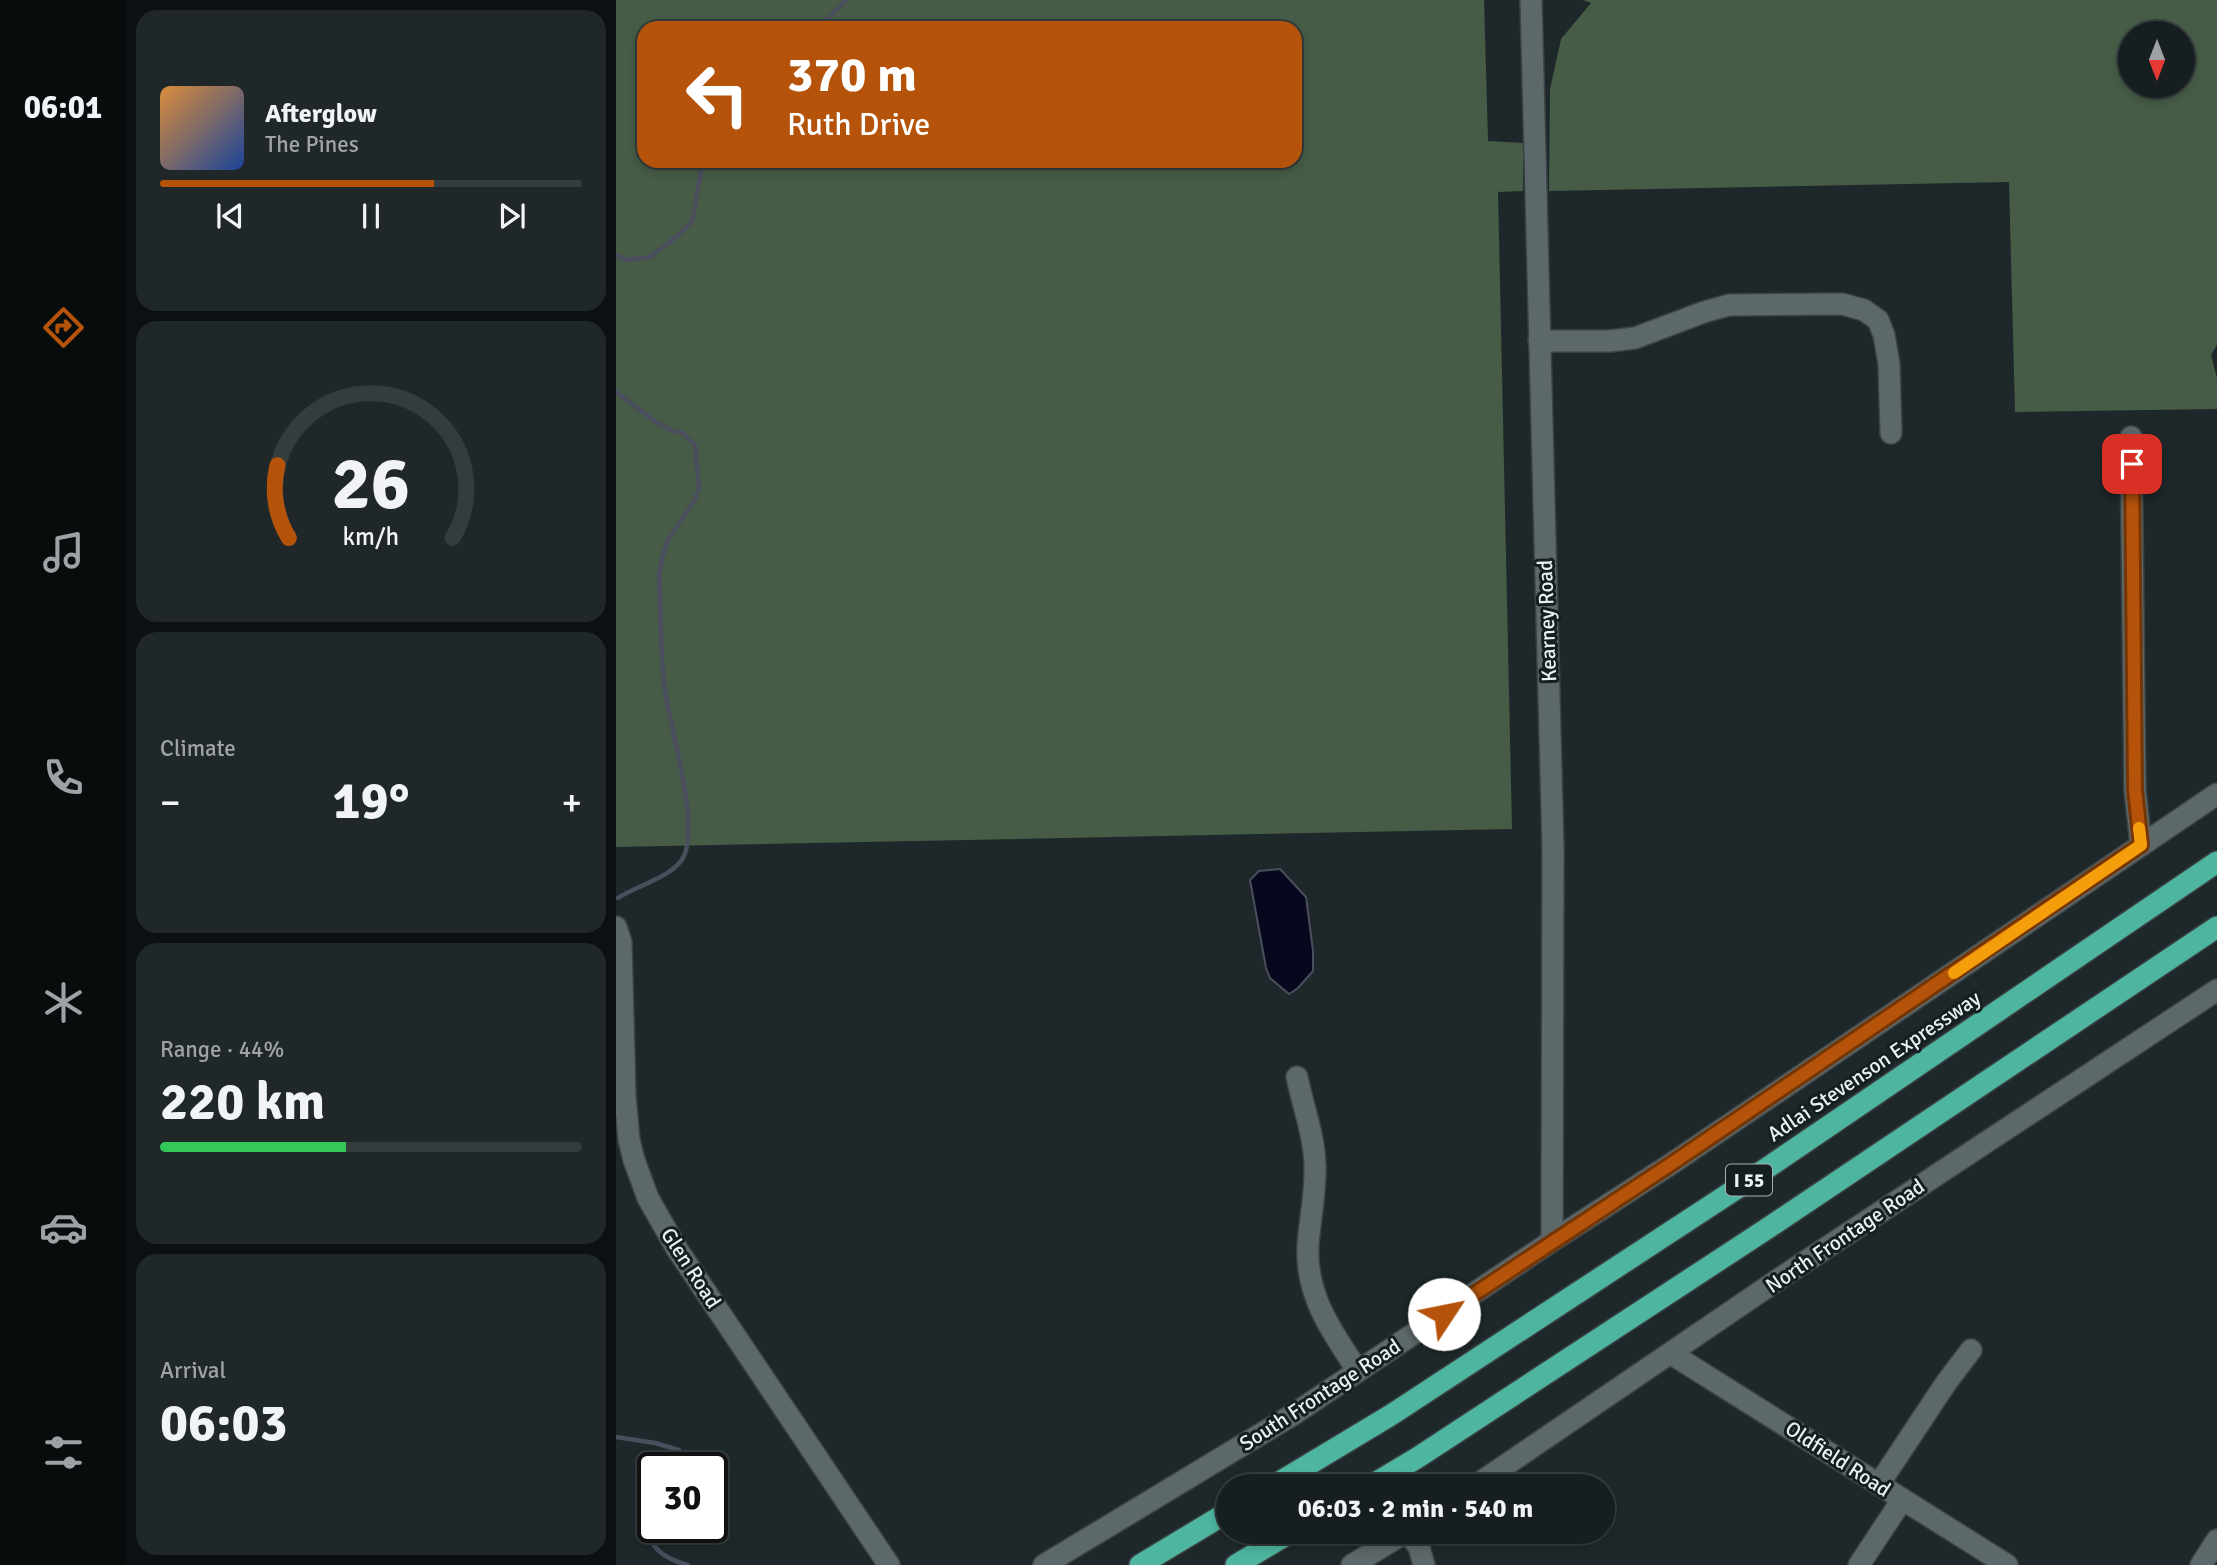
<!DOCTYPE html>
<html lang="en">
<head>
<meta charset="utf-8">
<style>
  :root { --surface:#161e20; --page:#1f2729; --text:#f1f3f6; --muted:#9ea2a5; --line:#353c3e; --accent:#b45309 }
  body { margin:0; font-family:Signika,sans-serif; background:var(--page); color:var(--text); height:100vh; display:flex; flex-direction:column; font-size:26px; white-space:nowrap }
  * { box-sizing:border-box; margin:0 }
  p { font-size:23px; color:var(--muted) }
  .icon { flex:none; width:38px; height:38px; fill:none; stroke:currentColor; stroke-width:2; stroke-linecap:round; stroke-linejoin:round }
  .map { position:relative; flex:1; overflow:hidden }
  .panel { display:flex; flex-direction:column; gap:10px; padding:10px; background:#0c1012; width:490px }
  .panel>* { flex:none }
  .top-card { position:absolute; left:21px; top:21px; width:665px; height:147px; border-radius:21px; box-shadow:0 4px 10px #0003,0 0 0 2px var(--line); background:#b45309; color:#fff; overflow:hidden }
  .needle { width:46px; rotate:180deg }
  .tools { position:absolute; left:1502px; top:21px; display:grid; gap:14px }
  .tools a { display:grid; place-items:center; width:77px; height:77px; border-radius:50%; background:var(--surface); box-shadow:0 4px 10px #0003,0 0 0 2px var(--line); font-size:35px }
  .speed { position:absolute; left:21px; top:1452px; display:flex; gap:14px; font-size:35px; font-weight:700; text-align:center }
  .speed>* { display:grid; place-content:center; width:91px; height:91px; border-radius:50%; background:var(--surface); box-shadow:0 4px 10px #0003,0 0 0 2px var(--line); line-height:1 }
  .speed .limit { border:4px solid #111; border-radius:10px; background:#fff; color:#111 }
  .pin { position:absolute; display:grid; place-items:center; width:60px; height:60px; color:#fff; margin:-30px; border-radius:14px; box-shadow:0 4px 10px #0006 }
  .me { position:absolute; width:77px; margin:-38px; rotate:56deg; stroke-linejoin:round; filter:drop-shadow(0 0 5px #0008) }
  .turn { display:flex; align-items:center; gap:24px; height:147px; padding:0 35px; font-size:32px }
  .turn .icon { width:91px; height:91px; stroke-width:2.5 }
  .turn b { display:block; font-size:49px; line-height:60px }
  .big { font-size:52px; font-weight:800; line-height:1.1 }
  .panel .widget { flex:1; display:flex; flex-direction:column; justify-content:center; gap:10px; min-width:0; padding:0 24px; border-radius:21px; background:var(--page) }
  .panel .dial { align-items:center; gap:0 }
  .dial svg { height:182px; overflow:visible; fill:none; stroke:var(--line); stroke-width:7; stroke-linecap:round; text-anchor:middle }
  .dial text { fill:var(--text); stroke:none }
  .song { display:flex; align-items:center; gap:21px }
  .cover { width:84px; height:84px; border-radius:10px; background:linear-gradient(135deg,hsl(30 70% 55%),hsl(220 70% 35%)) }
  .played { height:7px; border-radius:4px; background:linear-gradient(90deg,var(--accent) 65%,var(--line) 65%) }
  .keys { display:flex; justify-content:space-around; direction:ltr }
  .heat { display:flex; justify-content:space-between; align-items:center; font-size:38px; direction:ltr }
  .charge { height:10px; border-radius:5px; background:linear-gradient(90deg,#34c759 44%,var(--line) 0) }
  .trip { position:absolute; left:600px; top:1474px; width:399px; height:70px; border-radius:35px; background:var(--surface); box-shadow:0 4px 10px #0003,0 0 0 2px var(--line); font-weight:800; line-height:70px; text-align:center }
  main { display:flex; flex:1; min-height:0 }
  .dock { display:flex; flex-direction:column; width:126px; justify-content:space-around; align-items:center; background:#090c0d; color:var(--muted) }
  .dock .icon { width:49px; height:49px }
  .dock .current { color:var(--accent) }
  .dock b { font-size:32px; color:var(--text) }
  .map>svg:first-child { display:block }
  .forest { fill:#465c46; fill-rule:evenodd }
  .water { fill:#07081d; stroke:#4b4e5d; stroke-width:2 }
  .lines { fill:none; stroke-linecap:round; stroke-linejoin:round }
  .stream { stroke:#4b4e5d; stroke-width:4.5 }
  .minor-casing { stroke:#3a4243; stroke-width:24 }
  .highway-casing { stroke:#3a4243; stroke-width:24 }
  .minor { stroke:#5d686a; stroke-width:21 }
  .highway { stroke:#4eb5a0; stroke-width:21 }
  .route-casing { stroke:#753606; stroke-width:18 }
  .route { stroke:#b45309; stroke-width:12 }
  .slow { stroke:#f59e0b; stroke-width:12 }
  .labels { text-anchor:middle; stroke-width:6; stroke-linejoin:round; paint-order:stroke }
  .shield { fill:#151e20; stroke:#aab2b3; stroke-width:2 }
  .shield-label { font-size:19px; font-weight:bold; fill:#eaf1f2 }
  .street-label { font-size:21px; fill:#eaf1f2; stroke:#151e20 }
</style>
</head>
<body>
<main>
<nav class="dock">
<b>06:01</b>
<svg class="icon current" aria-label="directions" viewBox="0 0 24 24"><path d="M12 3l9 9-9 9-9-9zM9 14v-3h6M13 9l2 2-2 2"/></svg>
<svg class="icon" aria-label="music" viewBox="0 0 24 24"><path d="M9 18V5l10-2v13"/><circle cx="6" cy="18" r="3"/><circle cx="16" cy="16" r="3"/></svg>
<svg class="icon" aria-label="phone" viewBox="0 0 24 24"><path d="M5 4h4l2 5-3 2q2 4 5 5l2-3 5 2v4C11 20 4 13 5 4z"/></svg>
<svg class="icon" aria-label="climate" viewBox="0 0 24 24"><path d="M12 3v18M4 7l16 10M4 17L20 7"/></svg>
<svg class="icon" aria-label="car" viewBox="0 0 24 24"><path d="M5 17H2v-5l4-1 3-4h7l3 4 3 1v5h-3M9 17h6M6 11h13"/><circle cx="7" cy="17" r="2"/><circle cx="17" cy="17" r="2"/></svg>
<svg class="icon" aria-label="filters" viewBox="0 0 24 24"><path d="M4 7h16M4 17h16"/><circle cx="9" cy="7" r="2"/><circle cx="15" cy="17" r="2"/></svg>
</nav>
<section class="panel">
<div class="widget">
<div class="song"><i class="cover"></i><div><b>Afterglow</b><p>The Pines</p></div></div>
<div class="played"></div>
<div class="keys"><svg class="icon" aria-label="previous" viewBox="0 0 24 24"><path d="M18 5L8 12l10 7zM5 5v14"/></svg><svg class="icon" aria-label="pause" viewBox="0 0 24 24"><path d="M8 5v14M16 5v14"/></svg><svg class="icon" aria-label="next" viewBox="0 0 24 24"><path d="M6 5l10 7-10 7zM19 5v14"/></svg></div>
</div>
<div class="widget dial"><svg viewBox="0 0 100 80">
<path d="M14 69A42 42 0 1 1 86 69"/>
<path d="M14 69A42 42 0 0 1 9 37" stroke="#b45309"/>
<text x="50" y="56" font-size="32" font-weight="700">26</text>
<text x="50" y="72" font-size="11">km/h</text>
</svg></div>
<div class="widget"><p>Climate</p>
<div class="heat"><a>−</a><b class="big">19°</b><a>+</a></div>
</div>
<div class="widget"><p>Range · 44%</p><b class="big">220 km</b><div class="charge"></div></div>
<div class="widget"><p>Arrival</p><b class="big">06:03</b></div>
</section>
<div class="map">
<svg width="1601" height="1565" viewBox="0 0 1601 1565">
  <rect width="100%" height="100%" fill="#1e282a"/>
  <path class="forest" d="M0,0H868L872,141L907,143V191L882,192L896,829L0,847ZM28,28H679V161H28Z
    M967,0H1601V345L1595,355L1601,378V409L1399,412L1393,182L933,191L934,89L945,39L975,3ZM1514,33H1566V86H1514Z"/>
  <path class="water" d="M664,869L690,897L697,951V971L682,988L673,994L654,978L650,968L634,880L643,871Z"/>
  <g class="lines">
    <path class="stream" d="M202,28L230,0
      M0,255L12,260L34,257L60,237L76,222L87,161
      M0,392L40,422L54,430L67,433L79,445L83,489L79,499L52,540L46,558L43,575C45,610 44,646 48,682C52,724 84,819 68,856C58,877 21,885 2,898
      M0,1437L39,1443L63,1450L69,1461L67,1468
      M37,1503C24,1538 38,1556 72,1565"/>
    <defs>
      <path id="minor" d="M915,0L937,849L936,1241
        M923,341H994L1019,338L1088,312L1113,305L1226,304L1248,310L1262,320L1268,335L1273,364L1275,433
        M1515,437L1519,790L1525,845
        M0,927L5,942L9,1096L13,1140L18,1160L32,1198L61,1249L273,1565
        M681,1077C687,1107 698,1134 699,1165C700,1192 694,1218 692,1245C689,1295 716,1332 742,1371
        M1054,1353L1391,1565
        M1263,1484L1330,1383L1355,1350
        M859,1486L1163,1279L1601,990
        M791,1532L803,1547L808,1565
        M428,1565L678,1414L936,1241L1055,1164L1601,794
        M736,1565L792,1531
        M1243,1565L1286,1500
        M1585,1565L1601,1540"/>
      <path id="highway" d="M657,1486L775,1415L1123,1187L1601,862
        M754,1486L801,1458L1149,1230L1601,927
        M524,1565L612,1512
        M620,1565L677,1531"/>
    </defs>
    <use href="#minor" class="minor-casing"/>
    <use href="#highway" class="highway-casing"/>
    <use href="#minor" class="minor"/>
    <use href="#highway" class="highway"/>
  </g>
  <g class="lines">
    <defs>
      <path id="route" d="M828,1314L1055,1164L1525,845L1519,790L1516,464"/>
    </defs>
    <use href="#route" class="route-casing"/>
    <use href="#route" class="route"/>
    <path class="slow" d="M1338,973L1525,845L1523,828"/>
  </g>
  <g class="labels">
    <rect class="shield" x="1110" y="1164.5" width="46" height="31" rx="5"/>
    <g class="shield-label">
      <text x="1133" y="1187">I 55</text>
    </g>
    <g class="street-label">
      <text transform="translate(931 621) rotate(-92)" y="7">Kearney Road</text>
      <text transform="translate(1258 1066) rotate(-34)" y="7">Adlai Stevenson Expressway</text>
      <text transform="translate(1229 1236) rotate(-34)" y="7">North Frontage Road</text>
      <text transform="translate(75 1268) rotate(57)" y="7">Glen Road</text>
      <text transform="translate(704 1395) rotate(-33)" y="7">South Frontage Road</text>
      <text transform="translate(1222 1459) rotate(33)" y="7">Oldfield Road</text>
    </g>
  </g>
</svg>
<div class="tools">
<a><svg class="needle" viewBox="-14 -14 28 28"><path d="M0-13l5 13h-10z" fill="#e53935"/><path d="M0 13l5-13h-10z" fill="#9ea2a5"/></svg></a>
</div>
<div class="speed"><div class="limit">30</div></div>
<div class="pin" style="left:1516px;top:464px;background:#d93025"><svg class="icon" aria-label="arrive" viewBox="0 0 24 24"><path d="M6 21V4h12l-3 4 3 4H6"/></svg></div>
<svg class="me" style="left:828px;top:1314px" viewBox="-20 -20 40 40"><circle r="19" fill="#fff"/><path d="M0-13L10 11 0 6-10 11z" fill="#b45309"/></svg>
<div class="trip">06:03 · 2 min · 540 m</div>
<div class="top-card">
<div class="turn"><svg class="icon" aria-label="left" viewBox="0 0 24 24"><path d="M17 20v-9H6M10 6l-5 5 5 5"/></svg><div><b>370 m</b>Ruth Drive</div></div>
</div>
</div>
</main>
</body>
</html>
